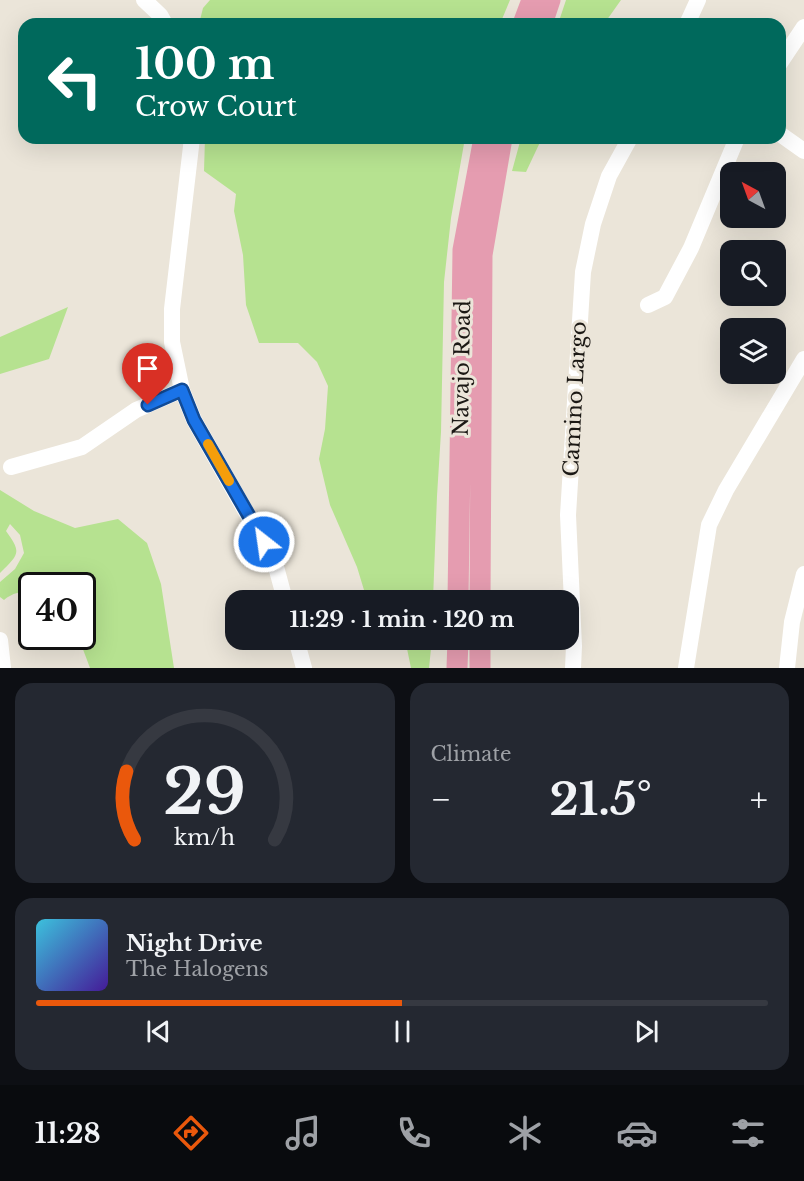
<!DOCTYPE html>
<html lang="en">
<head>
<meta charset="utf-8">
<style>
  :root { --surface:#171b24; --page:#242831; --text:#f1f3f6; --muted:#9ea1a6; --line:#363941; --accent:#ea580c }
  body { margin:0; font-family:"Libre Baskerville",serif; background:var(--page); color:var(--text); height:100vh; display:flex; flex-direction:column; font-size:22px; white-space:nowrap }
  * { box-sizing:border-box; margin:0 }
  p { font-size:20px; color:var(--muted) }
  .icon { flex:none; width:33px; height:33px; fill:none; stroke:currentColor; stroke-width:2; stroke-linecap:round; stroke-linejoin:round }
  .map { position:relative; height:668px; overflow:hidden }
  .panel { display:flex; flex-direction:column; gap:15px; padding:15px; background:#0d0f14; flex:1 }
  .panel>* { flex:none }
  .guide { position:absolute; left:18px; top:18px; width:768px; height:126px; border-radius:18px; box-shadow:0 6px 24px #0002; background:#00695c; color:#fff; overflow:hidden }
  .needle { width:39px; rotate:319deg }
  .fabs { position:absolute; left:720px; top:162px; display:grid; gap:12px }
  .fabs a { display:grid; place-items:center; width:66px; height:66px; border-radius:12px; background:var(--surface); box-shadow:0 6px 24px #0002; font-size:30px }
  .speed { position:absolute; left:18px; top:572px; display:flex; gap:12px; font-size:30px; font-weight:700; text-align:center }
  .speed>* { display:grid; place-content:center; width:78px; height:78px; border-radius:50%; background:var(--surface); box-shadow:0 6px 24px #0002; line-height:1 }
  .speed .limit { border:3px solid #111; border-radius:9px; background:#fff; color:#111 }
  .pin { position:absolute; display:grid; place-items:center; width:51px; height:51px; color:#fff; margin:-62px -26px; border-radius:50% 50% 50% 0; rotate:-45deg; box-shadow:0 0 6px #0007 }
  .pin .icon { rotate:45deg }
  .me { position:absolute; width:66px; margin:-33px; rotate:330deg; stroke-linejoin:round; filter:drop-shadow(0 0 4px #0008) }
  .turn { display:flex; align-items:center; gap:21px; height:126px; padding:0 18px; font-size:27px }
  .turn .icon { width:78px; height:78px; stroke-width:2.5 }
  .turn b { display:block; font-size:42px; line-height:51px }
  .big { font-size:45px; font-weight:700; line-height:1.1 }
  .panel .card { flex:1; display:flex; flex-direction:column; justify-content:center; gap:9px; min-width:0; padding:0 21px; border-radius:18px; background:var(--page) }
  .panel .dial { align-items:center; gap:0 }
  .dial svg { height:156px; overflow:visible; fill:none; stroke:var(--line); stroke-width:7; stroke-linecap:round; text-anchor:middle }
  .dial text { fill:var(--text); stroke:none }
  .song { display:flex; align-items:center; gap:18px }
  .cover { width:72px; height:72px; border-radius:9px; background:linear-gradient(135deg,hsl(190 70% 55%),hsl(260 70% 35%)) }
  .played { height:6px; border-radius:3px; background:linear-gradient(90deg,var(--accent) 50%,var(--line) 50%) }
  .keys { display:flex; justify-content:space-around; direction:ltr }
  .heat { display:flex; justify-content:space-between; align-items:center; font-size:33px; direction:ltr }
  .panel .tiles { flex:1; display:grid; gap:15px; grid-template-columns:1fr 1fr }
  .card:last-child { grid-column:span 2 }
  .trip { position:absolute; left:225px; top:590px; width:354px; height:60px; border-radius:18px; background:var(--surface); box-shadow:0 6px 24px #0002; font-weight:700; line-height:60px; text-align:center }
  .tabs { display:flex; height:96px; justify-content:space-around; align-items:center; background:#090b0e; color:var(--muted) }
  .tabs .icon { width:42px; height:42px }
  .tabs .current { color:var(--accent) }
  .tabs b { font-size:27px; color:var(--text) }
  .map>svg:first-child { display:block }
  .green { fill:#b6e290 }
  .lines { fill:none; stroke-linecap:round; stroke-linejoin:round }
  .minor { stroke:#fff; stroke-width:16 }
  .major { stroke:#e59cb0; stroke-width:21 }
  .route-casing { stroke:#114b97; stroke-width:15 }
  .route { stroke:#1a73e8; stroke-width:10 }
  .slow { stroke:#f59e0b; stroke-width:10 }
  .labels { text-anchor:middle; stroke-width:6; stroke-linejoin:round; paint-order:stroke }
  .street-label { font-size:21px; fill:#1b1814; stroke:#ebe5d9 }
</style>
</head>
<body>
<div class="map">
<svg width="804" height="668" viewBox="0 0 804 668">
  <rect width="100%" height="100%" fill="#ebe5d9"/>
  <path class="green" d="M210,0H510L500,24H199L203,8Z
    M566,0H621L604,24H558Z
    M205,138H465L451,218L444,282L441,432L437,496L433,600H376L364,590L357,567L330,505L319,459L325,429L328,386L317,362L298,343H259L246,305L243,255L234,211L236,194L204,171Z
    M521,138H542L526,172L512,171Z
    M68,307L49,359L0,374V337Z
    M0,490L34,511L75,528L118,519L147,543L161,584L174,668H90L78,636H82V585H32L31,591C22,591 12,593 4,600L0,597V582L15,569L24,553L20,535L10,524L6,531C22,553 19,554 0,573Z
    M405,639H432L429,668H411Z"/>
  <g class="lines">
    <path class="minor" d="M144,0L160,15L165,24
      M687,24L698,0
      M780,63L804,27
      M780,134L804,151
      M192,138L172,309V342L182,390L194,420L275,563L285,600
      M648,305L665,297L691,248L737,138
      M11,467L82,447L136,410L182,390
      M296,639L304,668
      M0,640L3,668
      M573,668L574,646L568,515L583,272L593,224L609,176L630,138
      M686,668L709,525L726,490L804,359
      M787,668L792,622L804,574"/>
    <path class="major" d="M523,24L532,0
      M542,24L550,0
      M458,600L463,250L484,138
      M480,600L482,255L502,138
      M457,668L458,639
      M480,668V639"/>
  </g>
  <g class="lines">
    <defs>
      <path id="route" d="M148,405L182,390L194,420L264,542"/>
    </defs>
    <use href="#route" class="route-casing"/>
    <use href="#route" class="route"/>
    <path class="slow" d="M208,444L229,481"/>
  </g>
  <g class="labels">
    <g class="street-label">
      <text transform="translate(462 368) rotate(-89)" y="7">Navajo Road</text>
      <text transform="translate(575 399) rotate(-87)" y="7">Camino Largo</text>
    </g>
  </g>
</svg>
<div class="fabs">
<a><svg class="needle" viewBox="-14 -14 28 28"><path d="M0-13l5 13h-10z" fill="#e53935"/><path d="M0 13l5-13h-10z" fill="#9ea1a6"/></svg></a>
<a><svg class="icon" aria-label="search" viewBox="0 0 24 24"><circle cx="10" cy="10" r="6"/><path d="M15 15l6 6"/></svg></a>
<a><svg class="icon" aria-label="layers" viewBox="0 0 24 24"><path d="M12 4l9 5-9 5-9-5zM3 14l9 5 9-5"/></svg></a>
</div>
<div class="speed"><div class="limit">40</div></div>
<div class="pin" style="left:148px;top:405px;background:#d93025"><svg class="icon" aria-label="arrive" viewBox="0 0 24 24"><path d="M6 21V4h12l-3 4 3 4H6"/></svg></div>
<svg class="me" style="left:264px;top:542px" viewBox="-20 -20 40 40"><circle r="17" fill="#1a73e8" stroke="#fff" stroke-width="3"/><path d="M0-11L8 9 0 5-8 9z" fill="#fff"/></svg>
<div class="trip">11:29 · 1 min · 120 m</div>
<div class="guide">
<div class="turn"><svg class="icon" aria-label="left" viewBox="0 0 24 24"><path d="M17 20v-9H6M10 6l-5 5 5 5"/></svg><div><b>100 m</b>Crow Court</div></div>
</div>
</div>
<section class="panel">
<div class="tiles">
<div class="card dial"><svg viewBox="0 0 100 80">
<path d="M14 69A42 42 0 1 1 86 69"/>
<path d="M14 69A42 42 0 0 1 10 34" stroke="#ea580c"/>
<text x="50" y="56" font-size="32" font-weight="700">29</text>
<text x="50" y="72" font-size="11">km/h</text>
</svg></div>
<div class="card"><p>Climate</p>
<div class="heat"><a>−</a><b class="big">21.5°</b><a>+</a></div>
</div>
<div class="card">
<div class="song"><i class="cover"></i><div><b>Night Drive</b><p>The Halogens</p></div></div>
<div class="played"></div>
<div class="keys"><svg class="icon" aria-label="previous" viewBox="0 0 24 24"><path d="M18 5L8 12l10 7zM5 5v14"/></svg><svg class="icon" aria-label="pause" viewBox="0 0 24 24"><path d="M8 5v14M16 5v14"/></svg><svg class="icon" aria-label="next" viewBox="0 0 24 24"><path d="M6 5l10 7-10 7zM19 5v14"/></svg></div>
</div>
</div>
</section>
<nav class="tabs">
<b>11:28</b>
<svg class="icon current" aria-label="directions" viewBox="0 0 24 24"><path d="M12 3l9 9-9 9-9-9zM9 14v-3h6M13 9l2 2-2 2"/></svg>
<svg class="icon" aria-label="music" viewBox="0 0 24 24"><path d="M9 18V5l10-2v13"/><circle cx="6" cy="18" r="3"/><circle cx="16" cy="16" r="3"/></svg>
<svg class="icon" aria-label="phone" viewBox="0 0 24 24"><path d="M5 4h4l2 5-3 2q2 4 5 5l2-3 5 2v4C11 20 4 13 5 4z"/></svg>
<svg class="icon" aria-label="climate" viewBox="0 0 24 24"><path d="M12 3v18M4 7l16 10M4 17L20 7"/></svg>
<svg class="icon" aria-label="car" viewBox="0 0 24 24"><path d="M5 17H2v-5l4-1 3-4h7l3 4 3 1v5h-3M9 17h6M6 11h13"/><circle cx="7" cy="17" r="2"/><circle cx="17" cy="17" r="2"/></svg>
<svg class="icon" aria-label="filters" viewBox="0 0 24 24"><path d="M4 7h16M4 17h16"/><circle cx="9" cy="7" r="2"/><circle cx="15" cy="17" r="2"/></svg>
</nav>
</body>
</html>
